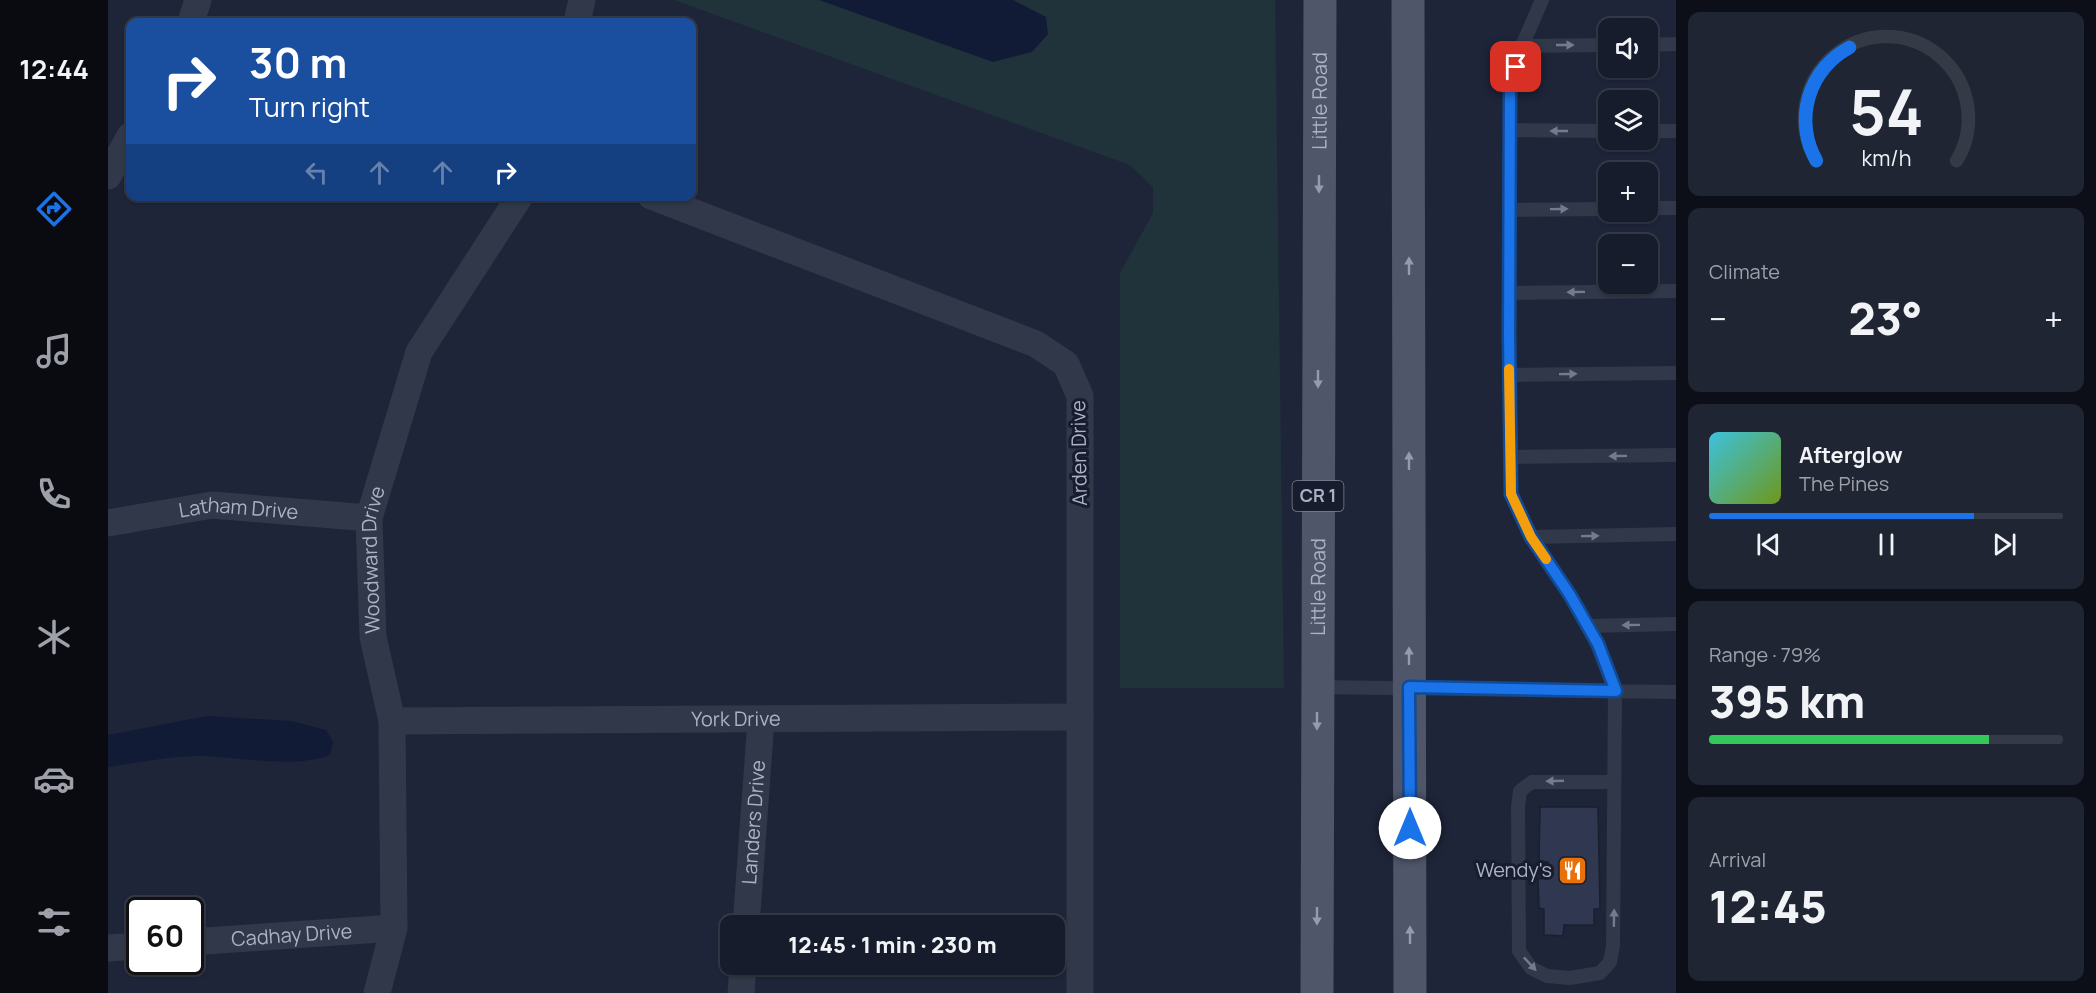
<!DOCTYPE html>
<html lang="en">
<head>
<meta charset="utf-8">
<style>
  :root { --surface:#161c2b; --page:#1f2533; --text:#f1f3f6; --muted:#9ea1a9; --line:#353a47; --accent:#1a73e8 }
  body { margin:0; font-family:Manrope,sans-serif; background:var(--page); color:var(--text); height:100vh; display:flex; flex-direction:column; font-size:22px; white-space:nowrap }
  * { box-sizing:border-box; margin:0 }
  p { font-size:20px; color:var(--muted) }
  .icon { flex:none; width:33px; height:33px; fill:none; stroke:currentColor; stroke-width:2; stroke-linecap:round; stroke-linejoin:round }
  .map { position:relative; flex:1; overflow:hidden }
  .drawer { display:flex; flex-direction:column; gap:12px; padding:12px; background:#0c0f18; width:420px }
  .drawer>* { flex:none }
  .hud { position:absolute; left:18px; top:18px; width:570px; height:183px; border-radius:12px; box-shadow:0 2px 4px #0004,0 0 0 2px var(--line); background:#1a4fa0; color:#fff; overflow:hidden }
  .buttons { position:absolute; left:1490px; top:18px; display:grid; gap:12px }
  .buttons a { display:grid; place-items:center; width:60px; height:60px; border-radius:12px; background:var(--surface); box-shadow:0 2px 4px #0004,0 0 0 2px var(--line); font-size:30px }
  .speed { position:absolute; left:18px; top:897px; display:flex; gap:12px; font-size:30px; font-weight:700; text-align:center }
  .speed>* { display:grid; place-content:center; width:78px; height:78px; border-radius:50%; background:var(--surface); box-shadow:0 2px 4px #0004,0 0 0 2px var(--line); line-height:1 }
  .speed .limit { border:3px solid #111; border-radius:9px; background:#fff; color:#111 }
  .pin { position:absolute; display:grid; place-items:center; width:51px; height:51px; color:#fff; margin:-26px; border-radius:12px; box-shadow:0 3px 9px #0006 }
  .me { position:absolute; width:66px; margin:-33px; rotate:0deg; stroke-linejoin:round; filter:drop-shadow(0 0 4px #0008) }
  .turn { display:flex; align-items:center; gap:21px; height:126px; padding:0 24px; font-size:27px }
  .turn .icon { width:78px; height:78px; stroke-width:2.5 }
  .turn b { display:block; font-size:42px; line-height:51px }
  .lanes { display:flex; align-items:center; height:57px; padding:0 24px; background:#0003; justify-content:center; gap:30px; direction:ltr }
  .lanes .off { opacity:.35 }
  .big { font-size:45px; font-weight:800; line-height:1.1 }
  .drawer .widget { flex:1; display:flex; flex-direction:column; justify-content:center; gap:9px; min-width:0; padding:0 21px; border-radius:12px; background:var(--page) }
  .drawer .dial { align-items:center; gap:0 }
  .dial svg { height:156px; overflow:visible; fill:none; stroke:var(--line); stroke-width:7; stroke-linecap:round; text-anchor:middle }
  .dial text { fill:var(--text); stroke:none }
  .song { display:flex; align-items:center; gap:18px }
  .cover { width:72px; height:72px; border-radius:9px; background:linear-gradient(135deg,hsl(190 70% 55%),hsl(80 70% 35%)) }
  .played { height:6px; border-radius:3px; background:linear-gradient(90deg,var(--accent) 75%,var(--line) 75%) }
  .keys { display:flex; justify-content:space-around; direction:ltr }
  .heat { display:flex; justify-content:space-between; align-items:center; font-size:33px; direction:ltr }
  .charge { height:9px; border-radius:4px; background:linear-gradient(90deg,#34c759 79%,var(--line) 0) }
  .trip { position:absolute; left:612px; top:915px; width:345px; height:60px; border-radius:12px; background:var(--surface); box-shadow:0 2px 4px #0004,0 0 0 2px var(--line); font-weight:800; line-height:60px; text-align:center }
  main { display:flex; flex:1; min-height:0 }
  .tab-bar { display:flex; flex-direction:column; width:108px; justify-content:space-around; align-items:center; background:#090b11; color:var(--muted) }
  .tab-bar .icon { width:42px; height:42px }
  .tab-bar .current { color:var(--accent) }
  .tab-bar b { font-size:27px; color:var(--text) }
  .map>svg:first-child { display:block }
  .green { fill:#20333a }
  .water { fill:#111b36 }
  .building { fill:#2f3850; stroke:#191f2f; stroke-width:1.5 }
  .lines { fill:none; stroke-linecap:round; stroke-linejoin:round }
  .lane { stroke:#313849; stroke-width:14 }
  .street { stroke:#313849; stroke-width:27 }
  .primary { stroke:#4f5669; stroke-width:33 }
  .oneway { fill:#747b8e }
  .oneway2 { fill:#949baf }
  .route-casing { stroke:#114b97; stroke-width:15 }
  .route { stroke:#1a73e8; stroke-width:10 }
  .slow { stroke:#f59e0b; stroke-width:10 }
  .labels { text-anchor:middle; stroke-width:6; stroke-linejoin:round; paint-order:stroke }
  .shield { fill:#171d2d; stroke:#7f8598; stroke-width:1.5 }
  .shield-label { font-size:18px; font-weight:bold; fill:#abb2c6 }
  .street-label { font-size:20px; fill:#abb2c6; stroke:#171d2d }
  .poi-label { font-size:20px; fill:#abb2c6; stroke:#171d2d; text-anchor:end }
</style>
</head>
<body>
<main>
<nav class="tab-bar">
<b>12:44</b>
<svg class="icon current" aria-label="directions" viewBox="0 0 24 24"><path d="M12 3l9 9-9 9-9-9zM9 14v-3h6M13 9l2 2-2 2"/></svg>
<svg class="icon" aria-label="music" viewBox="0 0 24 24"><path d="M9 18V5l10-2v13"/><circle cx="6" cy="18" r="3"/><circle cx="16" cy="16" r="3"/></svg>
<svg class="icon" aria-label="phone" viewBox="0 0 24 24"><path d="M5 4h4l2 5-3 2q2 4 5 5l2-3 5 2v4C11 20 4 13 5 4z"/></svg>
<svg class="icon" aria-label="climate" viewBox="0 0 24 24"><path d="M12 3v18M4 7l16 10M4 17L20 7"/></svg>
<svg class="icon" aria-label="car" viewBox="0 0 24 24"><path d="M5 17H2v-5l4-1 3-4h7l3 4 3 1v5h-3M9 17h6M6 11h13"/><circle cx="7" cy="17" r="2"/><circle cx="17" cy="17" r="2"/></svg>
<svg class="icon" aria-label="filters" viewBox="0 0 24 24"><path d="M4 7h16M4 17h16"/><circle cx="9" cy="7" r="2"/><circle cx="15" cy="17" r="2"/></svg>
</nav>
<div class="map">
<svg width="1568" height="993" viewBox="0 0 1568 993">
  <rect width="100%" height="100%" fill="#1e2539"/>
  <path class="green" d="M566,0H1167L1176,688H1012V273L1045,213V187L1022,165Z"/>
  <path class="water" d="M711,0H905L938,17L940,34L924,52L885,62Z
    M99,716L184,721L218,730L225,742L222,755C185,769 131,757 92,756C63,756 29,763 0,767V735Z"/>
  <path class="building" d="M1432,807H1490L1492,909H1486V925H1456L1455,936L1436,935V909L1431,908L1430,879L1439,878L1440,862L1431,861Z"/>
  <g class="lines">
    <path class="lane" d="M1434,0L1414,46L1402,88L1401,335L1403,494L1423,537L1462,595L1489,644L1507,691L1505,946L1502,962L1492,973L1462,978L1439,976L1423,968L1411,951L1410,807L1412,791L1424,782H1506
      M1539,45L1568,44
      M1414,46L1500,45
      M1402,130L1500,131
      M1539,131H1568
      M1539,208H1568
      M1401,210L1500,209
      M1401,293L1568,291
      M1401,375L1568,373
      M1402,457L1568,455
      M1423,537L1568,534
      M1479,626L1568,624
      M1210,687L1568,692"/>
    <g class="street">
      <path d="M83,22L90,0"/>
      <path d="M469,22L474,0"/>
      <path d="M0,176L22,136"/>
      <path d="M543,196L928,344L958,364L972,396V993"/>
      <path id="s1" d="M0,523L104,505L261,518"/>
      <path id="s2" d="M284,721L972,717"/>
      <path id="s3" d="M638,926L653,720"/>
      <path id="s4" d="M82,942L286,928"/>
      <path d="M0,948L32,946"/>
      <path id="s5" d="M269,993L286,928L284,721L265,637L261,518L311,352L412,196"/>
      <path d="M633,993L635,964"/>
    </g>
    <g class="primary">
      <path d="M1300,0L1302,993"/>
      <path id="s6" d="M1209,993L1212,0"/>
    </g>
  </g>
  <defs><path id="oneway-solid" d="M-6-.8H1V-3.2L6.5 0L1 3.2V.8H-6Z" transform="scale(1.5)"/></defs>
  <g class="oneway">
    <use href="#oneway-solid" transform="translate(1457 45)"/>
    <use href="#oneway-solid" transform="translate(1451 131) rotate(-180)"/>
    <use href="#oneway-solid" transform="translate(1451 209) rotate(-1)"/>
    <use href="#oneway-solid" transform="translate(1468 292) rotate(179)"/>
    <use href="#oneway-solid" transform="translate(1460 374) rotate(-1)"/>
    <use href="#oneway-solid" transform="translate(1510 456) rotate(179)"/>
    <use href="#oneway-solid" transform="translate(1482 536) rotate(-1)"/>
    <use href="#oneway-solid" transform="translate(1523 625) rotate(179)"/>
    <use href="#oneway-solid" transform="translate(1447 781) rotate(178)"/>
    <use href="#oneway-solid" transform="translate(1506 918) rotate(-89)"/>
    <use href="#oneway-solid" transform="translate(1422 964) rotate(47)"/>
  </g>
  <g class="oneway2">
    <use href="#oneway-solid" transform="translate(1211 184) rotate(90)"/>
    <use href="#oneway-solid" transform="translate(1301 266) rotate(-90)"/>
    <use href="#oneway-solid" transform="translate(1210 379) rotate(90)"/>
    <use href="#oneway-solid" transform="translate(1301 461) rotate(-90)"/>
    <use href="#oneway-solid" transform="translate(1301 656) rotate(-90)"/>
    <use href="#oneway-solid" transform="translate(1209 721) rotate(90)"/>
    <use href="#oneway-solid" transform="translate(1209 916) rotate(90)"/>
    <use href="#oneway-solid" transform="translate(1302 935) rotate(-90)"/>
  </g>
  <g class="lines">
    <defs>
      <path id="route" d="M1302,828L1301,687L1508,691L1490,644L1462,595L1423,537L1403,494L1401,335L1402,88L1408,67"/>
    </defs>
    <use href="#route" class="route-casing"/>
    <use href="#route" class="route"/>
    <path class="slow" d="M1401,369L1403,494L1423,537L1438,559"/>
  </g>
  <defs>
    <symbol id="restaurant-square" viewBox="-11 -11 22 22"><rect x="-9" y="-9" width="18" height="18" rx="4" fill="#e8710a" stroke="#171d2d"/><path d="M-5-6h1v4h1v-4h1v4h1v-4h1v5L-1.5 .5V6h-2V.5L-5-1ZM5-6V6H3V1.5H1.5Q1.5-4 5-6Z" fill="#fff"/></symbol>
  </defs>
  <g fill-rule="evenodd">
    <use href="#restaurant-square" x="1448" y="854" width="33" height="33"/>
  </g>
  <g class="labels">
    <rect class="shield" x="1184.5" y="481" width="51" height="30" rx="4.5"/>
    <g class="shield-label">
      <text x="1210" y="502">CR 1</text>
    </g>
    <g class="street-label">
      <text dy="7" stroke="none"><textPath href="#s6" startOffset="892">Little Road</textPath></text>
      <text transform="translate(971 453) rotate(-91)" y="7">Arden Drive</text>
      <text dy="7" stroke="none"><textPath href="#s1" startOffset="132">Latham Drive</textPath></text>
      <text dy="7" stroke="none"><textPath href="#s5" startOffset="438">Woodward Drive</textPath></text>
      <text dy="7" stroke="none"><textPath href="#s6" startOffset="406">Little Road</textPath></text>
      <text dy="7" stroke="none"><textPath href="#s2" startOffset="344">York Drive</textPath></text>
      <text dy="7" stroke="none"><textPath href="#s3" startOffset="104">Landers Drive</textPath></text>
      <text dy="7" stroke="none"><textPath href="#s4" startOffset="102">Cadhay Drive</textPath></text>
    </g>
    <g class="poi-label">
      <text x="1444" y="877">Wendy's</text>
    </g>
  </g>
</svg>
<div class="buttons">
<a><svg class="icon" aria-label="sound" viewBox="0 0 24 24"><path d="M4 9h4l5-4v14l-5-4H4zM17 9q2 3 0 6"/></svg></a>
<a><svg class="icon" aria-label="layers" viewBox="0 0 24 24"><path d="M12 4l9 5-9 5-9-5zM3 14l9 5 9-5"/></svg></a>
<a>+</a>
<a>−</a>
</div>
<div class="speed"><div class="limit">60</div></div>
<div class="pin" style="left:1408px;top:67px;background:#d93025"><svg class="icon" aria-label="arrive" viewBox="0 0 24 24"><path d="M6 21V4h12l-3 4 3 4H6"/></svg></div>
<svg class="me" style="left:1302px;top:828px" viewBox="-20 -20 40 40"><circle r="19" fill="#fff"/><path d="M0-13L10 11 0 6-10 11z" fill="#1a73e8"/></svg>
<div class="trip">12:45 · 1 min · 230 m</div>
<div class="hud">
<div class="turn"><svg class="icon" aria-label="right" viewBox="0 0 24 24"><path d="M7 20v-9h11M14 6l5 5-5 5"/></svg><div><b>30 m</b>Turn right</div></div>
<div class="lanes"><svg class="icon off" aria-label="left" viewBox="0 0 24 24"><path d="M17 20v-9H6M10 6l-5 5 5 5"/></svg><svg class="icon off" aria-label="ahead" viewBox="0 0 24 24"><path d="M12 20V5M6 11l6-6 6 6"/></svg><svg class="icon off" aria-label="ahead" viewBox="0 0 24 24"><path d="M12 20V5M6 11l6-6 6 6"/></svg><svg class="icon" aria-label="right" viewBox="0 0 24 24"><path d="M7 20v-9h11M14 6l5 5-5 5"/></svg></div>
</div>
</div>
<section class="drawer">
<div class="widget dial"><svg viewBox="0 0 100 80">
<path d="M14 69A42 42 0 1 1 86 69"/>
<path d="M14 69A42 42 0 0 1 31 11" stroke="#1a73e8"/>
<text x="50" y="56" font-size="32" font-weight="700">54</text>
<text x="50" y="72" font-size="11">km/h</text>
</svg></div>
<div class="widget"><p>Climate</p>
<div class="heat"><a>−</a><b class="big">23°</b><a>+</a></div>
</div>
<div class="widget">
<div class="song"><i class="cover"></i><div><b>Afterglow</b><p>The Pines</p></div></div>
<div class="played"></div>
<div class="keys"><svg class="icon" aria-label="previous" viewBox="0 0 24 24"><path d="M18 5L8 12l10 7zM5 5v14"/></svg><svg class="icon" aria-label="pause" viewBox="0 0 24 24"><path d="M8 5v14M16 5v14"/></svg><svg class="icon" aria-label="next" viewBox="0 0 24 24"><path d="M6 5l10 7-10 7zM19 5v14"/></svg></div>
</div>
<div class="widget"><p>Range · 79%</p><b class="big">395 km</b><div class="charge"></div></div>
<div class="widget"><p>Arrival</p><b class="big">12:45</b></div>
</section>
</main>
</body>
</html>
